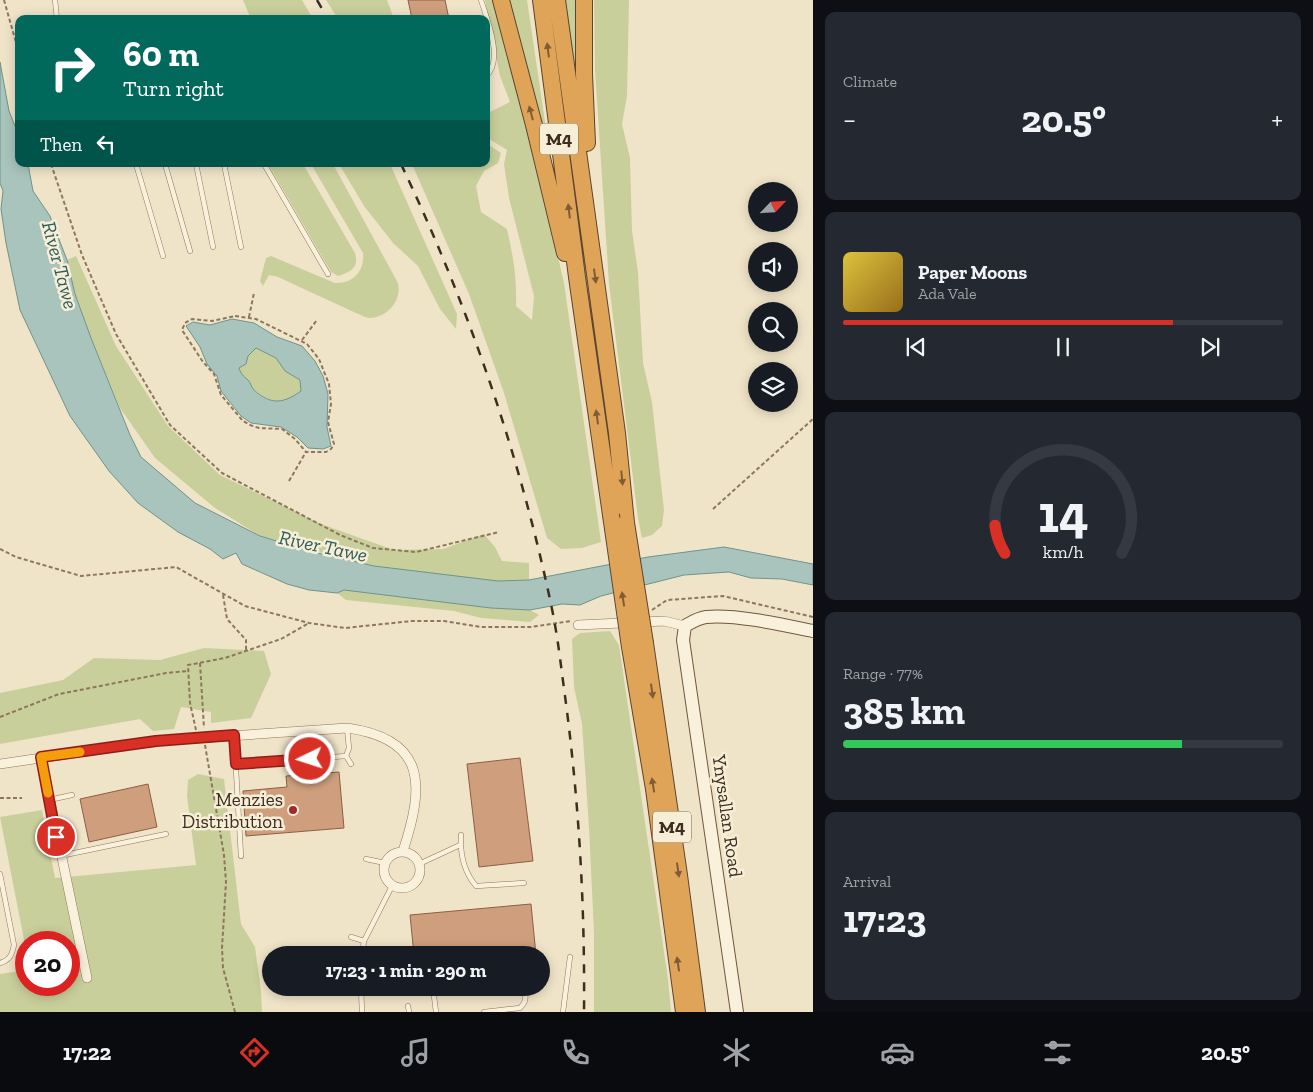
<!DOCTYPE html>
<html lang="en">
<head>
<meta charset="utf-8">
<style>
  :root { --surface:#171b24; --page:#242831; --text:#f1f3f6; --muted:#9ea1a6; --line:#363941; --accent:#d93025 }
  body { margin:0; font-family:"Zilla Slab",serif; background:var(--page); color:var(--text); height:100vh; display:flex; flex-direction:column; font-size:19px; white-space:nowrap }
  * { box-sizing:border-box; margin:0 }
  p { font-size:16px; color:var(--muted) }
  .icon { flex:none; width:28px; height:28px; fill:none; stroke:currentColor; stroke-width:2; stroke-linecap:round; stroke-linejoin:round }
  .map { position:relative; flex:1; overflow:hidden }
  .sheet { display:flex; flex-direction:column; gap:12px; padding:12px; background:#0d0f14; width:500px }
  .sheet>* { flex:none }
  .top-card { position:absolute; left:15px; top:15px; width:475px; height:152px; border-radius:10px; box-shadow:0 2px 12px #0003; background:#00695c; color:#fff; overflow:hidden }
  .needle { width:32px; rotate:65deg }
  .fabs { position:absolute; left:748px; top:182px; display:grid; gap:10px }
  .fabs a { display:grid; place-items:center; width:50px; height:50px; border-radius:50%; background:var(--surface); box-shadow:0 2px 12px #0003; font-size:25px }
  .speed { position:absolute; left:15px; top:931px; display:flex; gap:10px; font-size:25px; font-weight:700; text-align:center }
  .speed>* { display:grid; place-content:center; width:65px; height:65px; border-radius:50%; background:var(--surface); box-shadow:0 2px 12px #0003; line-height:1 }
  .speed .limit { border:8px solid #d22; background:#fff; color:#111 }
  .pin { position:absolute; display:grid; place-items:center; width:42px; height:42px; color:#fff; margin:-21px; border:2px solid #fff; border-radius:50%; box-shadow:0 1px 5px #0007 }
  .me { position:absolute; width:55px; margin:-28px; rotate:266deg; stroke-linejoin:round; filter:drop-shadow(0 0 4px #0008) }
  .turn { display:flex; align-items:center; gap:18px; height:105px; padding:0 25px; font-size:22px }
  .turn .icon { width:65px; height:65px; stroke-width:2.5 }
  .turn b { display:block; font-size:35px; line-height:42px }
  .then { display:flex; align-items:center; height:48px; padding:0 25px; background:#0003; gap:10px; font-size:19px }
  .big { font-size:38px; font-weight:800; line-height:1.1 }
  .sheet .card { flex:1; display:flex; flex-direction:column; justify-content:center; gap:8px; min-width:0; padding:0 18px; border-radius:10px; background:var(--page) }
  .sheet .dial { align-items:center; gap:0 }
  .dial svg { height:130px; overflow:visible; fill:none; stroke:var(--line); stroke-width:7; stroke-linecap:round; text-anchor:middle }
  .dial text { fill:var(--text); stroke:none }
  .song { display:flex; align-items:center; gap:15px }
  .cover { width:60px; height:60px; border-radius:8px; background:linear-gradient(135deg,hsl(50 70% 55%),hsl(40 70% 35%)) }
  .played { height:5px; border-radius:2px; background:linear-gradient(90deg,var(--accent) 75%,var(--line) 75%) }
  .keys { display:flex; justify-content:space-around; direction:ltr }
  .heat { display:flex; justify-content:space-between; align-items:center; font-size:28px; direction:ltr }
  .charge { height:8px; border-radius:4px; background:linear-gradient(90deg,#34c759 77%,var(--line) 0) }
  .trip { position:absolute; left:262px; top:946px; width:288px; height:50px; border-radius:25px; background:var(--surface); box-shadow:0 2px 12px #0003; font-weight:800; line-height:50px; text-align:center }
  .tab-bar { display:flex; height:80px; justify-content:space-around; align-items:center; background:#090b0e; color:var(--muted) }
  .tab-bar .icon { width:35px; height:35px }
  .tab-bar .on { color:var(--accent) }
  .tab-bar b { font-size:22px; color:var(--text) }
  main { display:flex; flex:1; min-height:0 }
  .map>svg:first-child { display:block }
  .green { fill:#c9cf9b }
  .water { fill:#a9c4bc; stroke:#6f938a; fill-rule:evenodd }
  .building { fill:#cf9f7d; stroke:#8d5f41 }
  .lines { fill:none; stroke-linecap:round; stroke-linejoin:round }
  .lane-casing { stroke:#8d765c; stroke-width:5.5 }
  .street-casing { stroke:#8d765c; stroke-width:10 }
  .secondary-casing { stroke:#6f573f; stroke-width:14 }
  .highway-casing { stroke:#5b4430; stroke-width:18 }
  .path { stroke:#8d765c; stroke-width:2; stroke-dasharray:4 2.5; stroke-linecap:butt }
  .lane { stroke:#faf1dc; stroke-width:4.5 }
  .street { stroke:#faf1dc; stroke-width:9 }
  .secondary { stroke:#faf1dc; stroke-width:12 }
  .highway { stroke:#e0a458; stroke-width:16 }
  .rail { stroke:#3d2e20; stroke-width:2.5; stroke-dasharray:9 9; stroke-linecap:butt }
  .highway-bridge-casing { stroke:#5b4430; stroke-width:18; stroke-linecap:butt }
  .highway-bridge { stroke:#e0a458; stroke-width:16 }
  .oneway { fill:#7e5d36 }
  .route-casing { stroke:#8d1f18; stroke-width:12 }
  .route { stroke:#d93025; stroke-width:9 }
  .slow { stroke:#f59e0b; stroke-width:9 }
  .poi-dot { fill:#9e2a2b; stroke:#f7eed8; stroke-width:2 }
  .labels { text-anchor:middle; stroke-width:5; stroke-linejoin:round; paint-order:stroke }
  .shield { fill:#f7eed8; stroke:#756857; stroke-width:1 }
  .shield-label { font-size:18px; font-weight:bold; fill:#3d2e20 }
  .poi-label { font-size:19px; fill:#3d2e20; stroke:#f7eed8; text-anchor:end }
  .street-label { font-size:19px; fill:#3d2e20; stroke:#f7eed8 }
  .water-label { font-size:20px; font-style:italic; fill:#2f5d5a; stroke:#f7eed8 }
</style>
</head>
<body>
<main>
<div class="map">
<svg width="813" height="1012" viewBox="0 0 813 1012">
  <rect width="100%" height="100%" fill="#f0e4c8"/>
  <path class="green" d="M243,0H302L313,19H251Z
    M326,0H387L394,19H338Z
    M485,0H494L513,62L564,283L601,542L582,548L561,549L547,538L504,393L469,294L412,164H486V143L501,153L498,163L484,171L476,186L481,212L507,229C513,255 517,278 516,306L532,320L534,296L509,198L504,164L507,150L486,137V114L510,102L500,76Z
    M509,0H527L548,142L550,173Z
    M563,0H580L577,96Z
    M594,0H629L627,96L622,124L630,158L632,231L638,272L643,363L652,402L664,510L662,526L652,535L642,538L638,518L609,284L595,70Z
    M268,164H303L355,253C359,267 352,272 338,276L331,272Z
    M311,164H333L398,283C402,300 388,317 370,318C366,318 361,315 358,314L278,277L269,275L263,286L260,281L266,258L271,256L335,283C353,284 365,271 363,253Z
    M339,164H390L457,314L456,329L440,309L418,266L393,243L364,206Z
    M76,256L116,346L168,426L220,475L321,524L394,550L443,549L484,534L495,547L502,561L529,563V580L498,581L445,576L374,566L343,559L260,536L215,508L155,458L120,408L91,338L75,294L67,260Z
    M256,348L276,358L285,371L300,380L301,391C297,393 292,398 288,400C268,408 245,384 239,368L246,364L248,356Z
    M344,590L491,608L530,610L539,615L530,622L481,618L454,611L346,600L337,593Z
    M610,631L619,645L668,979L671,1012H594V933L589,827L582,724L574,687L572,639L580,633Z
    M204,648L264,651L271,674L251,718L211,723V712L181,707L174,729L153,731L140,719L0,744V693L63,680L94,658L160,660Z
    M198,774L224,779L241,924L255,947L261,991L262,1012H0V974L26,970V985H69V942H26V950L0,817L42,810L55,878L196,865L187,796L188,780Z"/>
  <path class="water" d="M0,62L9,111L19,136V164H28L33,191L50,216L67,260L75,294L91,338L130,435L141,457L195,503L260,536L317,553L374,566L498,581L529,580L648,557L724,547L813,564V585L782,579L751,578L729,572L684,575L601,596L580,605L562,604L530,610L491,608L344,590L337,593L309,590L287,584L242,564L236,553L223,559L210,549L178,532L138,503L109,471L70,416L20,310L6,243L1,209L3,191L0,183Z
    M232,319L254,323L277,337L302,346L315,361L323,376L328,394L327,427L331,446L323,449L308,448L297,437L281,427L251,423L241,416L221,391L217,376L207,364L200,347L186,326L193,322L210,325ZM256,348L276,358L285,371L300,380L301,391C284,403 272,406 254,390C251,387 251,383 248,380C243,376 241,374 239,368L246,364L248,356Z"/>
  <path class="building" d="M408,0H445L449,19H412Z
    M520,758L533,861L479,867L467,764Z
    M339,772L344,828L246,836L243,791L287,787L286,776Z
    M148,784L157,827L89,842L80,799Z
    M531,904L536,955H414L410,915Z"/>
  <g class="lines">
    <defs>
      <path id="lane" d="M55,0L57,19
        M481,0C487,19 504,61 486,76
        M136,164L163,256
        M165,164L190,251
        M196,164L213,247
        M224,164L241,247
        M264,164L328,274
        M347,728L349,748L346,756L351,764
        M234,735L241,856
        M236,764L346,756
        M49,800L72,795
        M461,835C460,853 464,872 476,886L524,883
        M60,856L166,834
        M366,859L385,863
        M419,864L460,845
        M0,874L14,945C12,955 10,960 0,963
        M351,937L364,941
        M362,955L364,941L392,886
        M361,988L362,1012
        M433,988L436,1012
        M408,1006L409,1012
        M484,1012L520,1008C527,1001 526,996 524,988
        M563,1012L570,957"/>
      <path id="street" d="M578,625L664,621L685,626
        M41,757L87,978
        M0,764L156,741L347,728C428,739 424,787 403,851
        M384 870a18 18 0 1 1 36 0a18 18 0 1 1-36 0Z"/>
      <path id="secondary" d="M737,1012L683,640L685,626C692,622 698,618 706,617C735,614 784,625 813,631"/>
      <path id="highway" d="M501,0L534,125L565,253
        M541,0L577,277L611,515
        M557,0L617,433L626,523
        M584,0V74L587,143
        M645,643L679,875L697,1012
        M630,647L654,789L684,1012"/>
    </defs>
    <use href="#lane" class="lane-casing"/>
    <use href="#street" class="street-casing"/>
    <use href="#secondary" class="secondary-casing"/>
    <use href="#highway" class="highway-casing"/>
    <path class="path" d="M4,0L19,53
      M51,164L82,255L116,334L170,425L222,473L340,535L373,548L416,552L499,532
      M235,316L256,319L307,344L319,359L329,384L331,404L328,422L334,444L331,449L326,452H306L295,439L282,429L259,428L250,425L243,421L221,395L214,374L203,362L182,330L185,323L192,319L212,321Z
      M249,317L254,293
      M302,340L317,320
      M289,481L306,452
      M713,509L813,419
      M0,549L16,557L81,576L176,567L245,606L309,623L345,628L412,621H444L481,627H531L571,621
      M223,595L227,619L246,640V650
      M652,610L667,600L723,596L813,617
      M200,663L204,728
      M0,717L59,694L166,673L188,671
      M196,730L190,703L188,665L225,658L281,639L309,623
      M205,745L224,855L226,882L222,948L223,968L235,1012
      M0,798H22"/>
    <use href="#lane" class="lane"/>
    <use href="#street" class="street"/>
    <use href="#secondary" class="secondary"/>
    <use href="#highway" class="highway"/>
    <path class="rail" d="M317,0L328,19
      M401,164C468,305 520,455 552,609C558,638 561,667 565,696C579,801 585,906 584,1012"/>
    <defs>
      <path id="highway-bridge" d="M611,515L630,647
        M626,523L645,643"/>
    </defs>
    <use href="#highway-bridge" class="highway-bridge-casing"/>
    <use href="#highway-bridge" class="highway-bridge"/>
  </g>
  <defs><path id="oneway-solid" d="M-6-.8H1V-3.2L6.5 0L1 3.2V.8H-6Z" transform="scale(1.25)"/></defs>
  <g class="oneway">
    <use href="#oneway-solid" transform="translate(548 50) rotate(-97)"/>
    <use href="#oneway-solid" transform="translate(531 113) rotate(-105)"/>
    <use href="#oneway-solid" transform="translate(569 211) rotate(-97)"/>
    <use href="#oneway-solid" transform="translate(595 276) rotate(82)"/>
    <use href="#oneway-solid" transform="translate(597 417) rotate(-98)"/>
    <use href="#oneway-solid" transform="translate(622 478) rotate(84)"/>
    <use href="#oneway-solid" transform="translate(623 599) rotate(-99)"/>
    <use href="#oneway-solid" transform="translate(652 691) rotate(82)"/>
    <use href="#oneway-solid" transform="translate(653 785) rotate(-99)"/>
    <use href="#oneway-solid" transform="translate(678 870) rotate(82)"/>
    <use href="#oneway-solid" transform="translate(678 964) rotate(-98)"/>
  </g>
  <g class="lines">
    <defs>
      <path id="route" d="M56,837L41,757L156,741L234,735L236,764L310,759"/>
    </defs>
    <use href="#route" class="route-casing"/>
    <use href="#route" class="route"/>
    <path class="slow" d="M48,793L41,757L80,752"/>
  </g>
  <circle class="poi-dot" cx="293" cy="810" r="5"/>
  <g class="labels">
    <g class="shield">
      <rect x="540" y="123.5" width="38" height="31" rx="4"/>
      <rect x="653" y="811.5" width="38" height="31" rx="4"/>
    </g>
    <g class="shield-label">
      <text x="559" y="145">M4</text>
      <text x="672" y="833">M4</text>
    </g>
    <g class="poi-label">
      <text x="283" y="806">Menzies<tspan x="283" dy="22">Distribution</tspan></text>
    </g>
    <g class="street-label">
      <text transform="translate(728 816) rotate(82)" y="7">Ynysallan Road</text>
    </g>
    <g class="water-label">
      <text transform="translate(60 265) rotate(75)" y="7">River Tawe</text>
      <text transform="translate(323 546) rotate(12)" y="7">River Tawe</text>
    </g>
  </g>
</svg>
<div class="fabs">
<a><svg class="needle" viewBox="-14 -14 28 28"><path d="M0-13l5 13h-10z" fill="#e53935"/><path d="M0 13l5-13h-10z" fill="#9ea1a6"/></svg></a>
<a><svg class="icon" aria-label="sound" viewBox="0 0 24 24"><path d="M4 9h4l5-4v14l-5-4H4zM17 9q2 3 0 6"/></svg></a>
<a><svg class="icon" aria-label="search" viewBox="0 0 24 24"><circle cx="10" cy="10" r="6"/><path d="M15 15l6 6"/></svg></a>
<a><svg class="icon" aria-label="layers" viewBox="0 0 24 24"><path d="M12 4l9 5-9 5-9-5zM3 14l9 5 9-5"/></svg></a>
</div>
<div class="speed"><div class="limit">20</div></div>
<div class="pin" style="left:56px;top:837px;background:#d93025"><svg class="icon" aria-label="arrive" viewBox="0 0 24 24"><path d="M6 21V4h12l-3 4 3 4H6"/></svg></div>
<svg class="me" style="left:310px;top:759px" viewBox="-20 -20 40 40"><circle r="17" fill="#d93025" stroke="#fff" stroke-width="3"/><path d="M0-11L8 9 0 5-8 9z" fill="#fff"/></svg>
<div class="trip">17:23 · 1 min · 290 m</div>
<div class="top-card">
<div class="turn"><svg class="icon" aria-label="right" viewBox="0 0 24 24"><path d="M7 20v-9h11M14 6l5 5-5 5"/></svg><div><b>60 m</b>Turn right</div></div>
<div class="then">Then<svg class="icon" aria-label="left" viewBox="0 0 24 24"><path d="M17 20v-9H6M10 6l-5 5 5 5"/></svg></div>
</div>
</div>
<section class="sheet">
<div class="card"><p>Climate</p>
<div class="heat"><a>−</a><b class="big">20.5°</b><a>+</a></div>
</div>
<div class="card">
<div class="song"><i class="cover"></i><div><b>Paper Moons</b><p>Ada Vale</p></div></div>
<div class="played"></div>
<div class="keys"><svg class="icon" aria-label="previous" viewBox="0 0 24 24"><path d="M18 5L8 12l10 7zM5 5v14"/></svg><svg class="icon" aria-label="pause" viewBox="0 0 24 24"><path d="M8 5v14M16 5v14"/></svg><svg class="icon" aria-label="next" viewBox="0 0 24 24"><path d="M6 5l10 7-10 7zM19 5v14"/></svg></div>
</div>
<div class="card dial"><svg viewBox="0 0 100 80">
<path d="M14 69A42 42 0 1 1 86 69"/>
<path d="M14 69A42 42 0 0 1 8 52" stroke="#d93025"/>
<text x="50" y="56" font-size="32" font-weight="700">14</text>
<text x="50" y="72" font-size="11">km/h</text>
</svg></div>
<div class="card"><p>Range · 77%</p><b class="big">385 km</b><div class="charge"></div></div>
<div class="card"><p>Arrival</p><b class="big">17:23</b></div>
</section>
</main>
<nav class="tab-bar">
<b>17:22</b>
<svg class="icon on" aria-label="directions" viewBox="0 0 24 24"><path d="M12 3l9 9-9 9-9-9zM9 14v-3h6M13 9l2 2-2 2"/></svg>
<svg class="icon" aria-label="music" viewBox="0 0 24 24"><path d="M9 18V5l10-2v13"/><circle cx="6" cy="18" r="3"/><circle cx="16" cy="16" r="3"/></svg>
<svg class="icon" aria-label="phone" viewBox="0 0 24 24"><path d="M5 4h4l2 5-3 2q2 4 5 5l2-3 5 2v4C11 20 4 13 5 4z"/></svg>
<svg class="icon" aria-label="climate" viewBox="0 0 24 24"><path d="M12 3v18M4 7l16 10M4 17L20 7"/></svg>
<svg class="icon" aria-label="car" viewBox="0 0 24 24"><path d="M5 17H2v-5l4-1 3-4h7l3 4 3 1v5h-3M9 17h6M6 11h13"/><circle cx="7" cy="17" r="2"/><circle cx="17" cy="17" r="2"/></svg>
<svg class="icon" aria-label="filters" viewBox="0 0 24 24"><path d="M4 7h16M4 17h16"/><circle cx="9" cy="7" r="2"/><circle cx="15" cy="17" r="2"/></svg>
<b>20.5°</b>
</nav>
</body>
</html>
